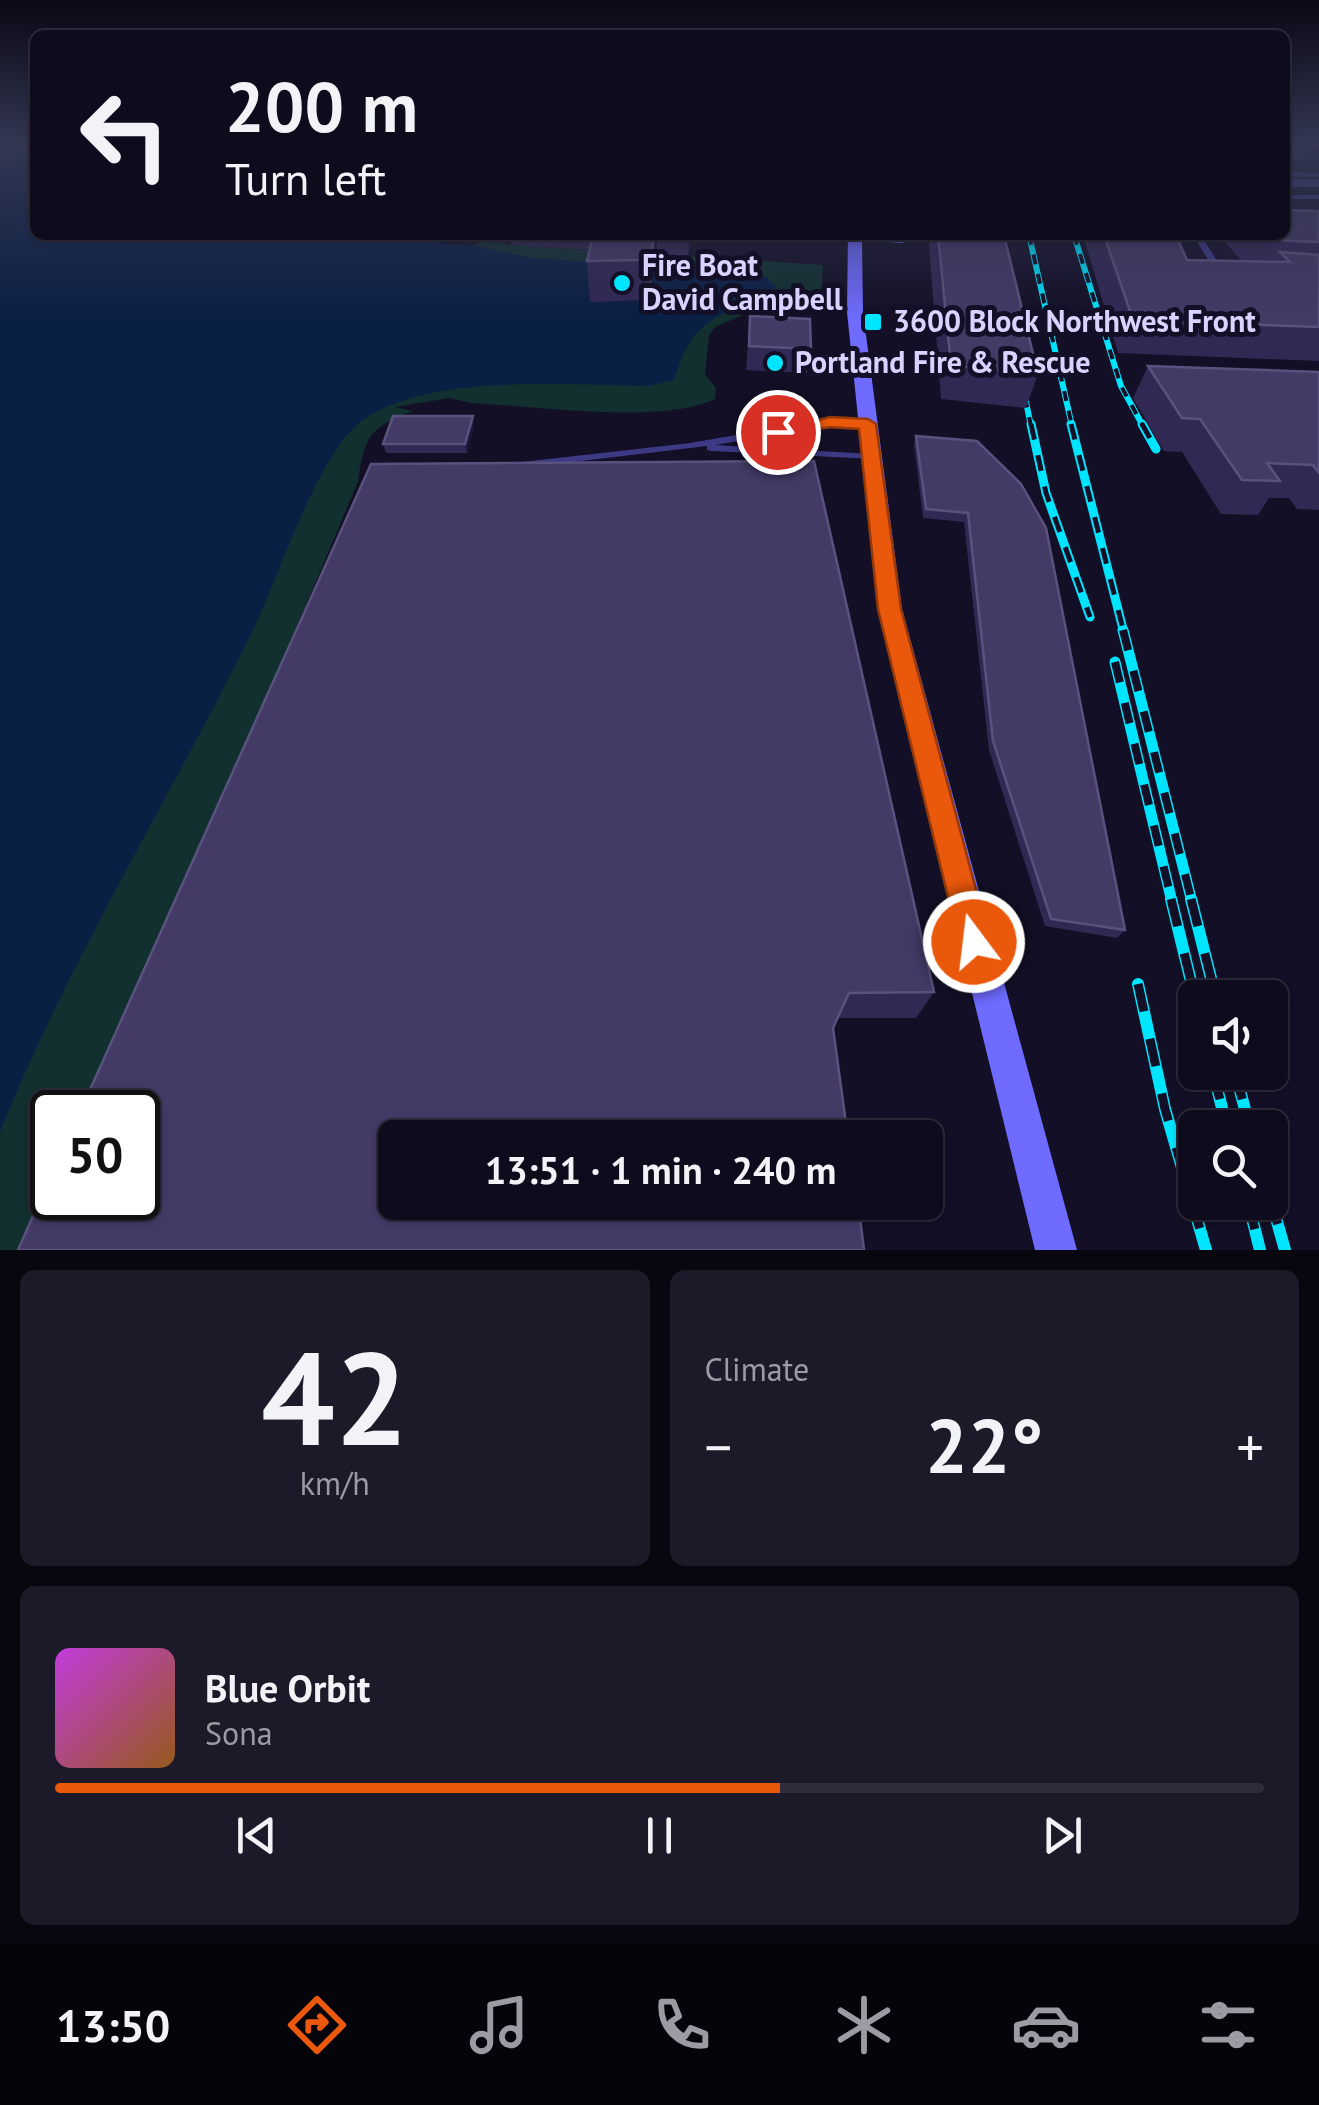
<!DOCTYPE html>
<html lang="en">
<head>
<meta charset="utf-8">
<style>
  :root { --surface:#0e0b1c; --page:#1c1929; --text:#f1f3f6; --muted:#9b9ba3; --line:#2e2b3b; --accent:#ea580c }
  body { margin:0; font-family:"PT Sans",sans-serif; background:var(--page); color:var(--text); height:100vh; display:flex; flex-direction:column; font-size:38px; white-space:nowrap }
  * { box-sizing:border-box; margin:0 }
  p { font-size:32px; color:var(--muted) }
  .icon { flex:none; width:55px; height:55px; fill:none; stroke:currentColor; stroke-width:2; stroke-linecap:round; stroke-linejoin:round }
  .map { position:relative; height:1250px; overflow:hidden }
  .panel { display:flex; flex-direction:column; gap:20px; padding:20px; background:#08060f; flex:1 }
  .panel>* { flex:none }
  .banner { position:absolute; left:30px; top:30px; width:1260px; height:210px; border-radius:15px; box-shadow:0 2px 8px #0004,0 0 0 2px var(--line); background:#0e0b1c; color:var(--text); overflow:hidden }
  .buttons { position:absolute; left:1178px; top:980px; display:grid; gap:20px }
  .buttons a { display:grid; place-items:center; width:110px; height:110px; border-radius:15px; background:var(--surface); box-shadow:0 2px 8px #0004,0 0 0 2px var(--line); font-size:50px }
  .speed { position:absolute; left:30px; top:1090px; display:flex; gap:20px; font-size:50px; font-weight:700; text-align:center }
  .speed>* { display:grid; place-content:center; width:130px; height:130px; border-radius:50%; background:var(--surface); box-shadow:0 2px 8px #0004,0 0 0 2px var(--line); line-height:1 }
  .speed .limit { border:5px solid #111; border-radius:15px; background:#fff; color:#111 }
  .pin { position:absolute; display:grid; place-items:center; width:85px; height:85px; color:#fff; margin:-42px; border:5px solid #fff; border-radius:50%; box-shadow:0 2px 10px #0007 }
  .me { position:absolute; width:110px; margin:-55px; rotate:345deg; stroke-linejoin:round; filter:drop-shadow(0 0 8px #0008) }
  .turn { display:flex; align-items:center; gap:35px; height:210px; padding:0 30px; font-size:45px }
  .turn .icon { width:130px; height:130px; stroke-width:2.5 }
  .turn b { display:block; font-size:70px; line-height:85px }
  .big { font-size:75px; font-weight:800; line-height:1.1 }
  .panel .tile { flex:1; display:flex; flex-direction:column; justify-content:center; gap:15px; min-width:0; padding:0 35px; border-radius:15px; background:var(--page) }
  .panel .dial { align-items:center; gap:0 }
  .dial b { font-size:130px; line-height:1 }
  .song { display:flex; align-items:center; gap:30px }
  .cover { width:120px; height:120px; border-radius:15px; background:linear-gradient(135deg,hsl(290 70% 55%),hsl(30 70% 35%)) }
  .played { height:10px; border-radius:5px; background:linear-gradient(90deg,var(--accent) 60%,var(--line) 60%) }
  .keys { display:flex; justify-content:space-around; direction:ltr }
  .heat { display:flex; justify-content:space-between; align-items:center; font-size:55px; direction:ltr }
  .panel .tiles { flex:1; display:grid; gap:20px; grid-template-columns:1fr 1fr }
  .tile:last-child { grid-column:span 2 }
  .trip { position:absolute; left:378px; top:1120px; width:565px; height:100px; border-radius:15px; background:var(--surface); box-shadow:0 2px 8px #0004,0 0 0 2px var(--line); font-weight:800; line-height:100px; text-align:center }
  .menu { display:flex; height:160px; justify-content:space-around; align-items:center; background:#06040b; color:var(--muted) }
  .menu .icon { width:70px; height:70px }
  .menu .selected { color:var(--accent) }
  .menu b { font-size:45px; color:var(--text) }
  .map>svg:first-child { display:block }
  .green { fill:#12302f }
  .water { fill:#0a1f44 }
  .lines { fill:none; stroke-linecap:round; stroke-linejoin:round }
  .lane { fill:#3d3a85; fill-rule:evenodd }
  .street { fill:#3d3a85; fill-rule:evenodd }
  .secondary { fill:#6f6bff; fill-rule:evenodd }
  .highway { fill:#ff4fa3; fill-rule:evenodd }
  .rail-far3-casing { stroke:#00e5ff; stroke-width:6 }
  .rail-far2-casing { stroke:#00e5ff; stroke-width:9 }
  .rail-far1-casing { stroke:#00e5ff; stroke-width:11 }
  .rail-casing { stroke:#00e5ff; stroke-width:12 }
  .rail-far3 { stroke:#130f26; stroke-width:4; stroke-dasharray:10; stroke-linecap:butt }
  .rail-far2 { stroke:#130f26; stroke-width:5; stroke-dasharray:16; stroke-linecap:butt }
  .rail-far1 { stroke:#130f26; stroke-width:8; stroke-dasharray:21; stroke-linecap:butt }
  .rail { stroke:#130f26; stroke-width:9; stroke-dasharray:28; stroke-linecap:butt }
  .wall { fill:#312854 }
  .shaded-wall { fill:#1d163a }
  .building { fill:#433a66; stroke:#5a527e; stroke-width:2.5 }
  .route { fill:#ea580c; stroke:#983908; stroke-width:2.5 }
  .poi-dot { fill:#00e5ff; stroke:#130f26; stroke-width:4 }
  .labels { text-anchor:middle; stroke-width:10; stroke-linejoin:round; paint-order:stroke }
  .far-poi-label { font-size:30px; font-weight:bold; fill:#d9d4ff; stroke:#130f26; text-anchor:start }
</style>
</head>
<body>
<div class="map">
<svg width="1319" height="1250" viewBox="0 0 1319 1250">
  <rect width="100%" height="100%" fill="#130f26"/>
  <path class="green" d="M490,239L511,245L823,265L821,297L778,300L715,327L709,336L705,374L716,388L715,399C661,425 534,406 471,403L450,398L395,407L413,411C369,427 364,438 358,482L91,1112H52V1198L33,1250H0V956L308,401L605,272L464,248Z"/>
  <path class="water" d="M0,144H35V235H354L477,246L531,258L748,273L766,277L776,287C766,297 754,302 741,306C700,320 686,340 674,380L647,386C567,385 431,373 364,419C317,452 279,578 252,632C169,800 70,958 0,1132Z"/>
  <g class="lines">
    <path class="lane" d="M1285,148L1302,158L1303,159L1298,160L1285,153Z
      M1285,172L1319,173V177L1285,176Z
      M1285,195H1319V199H1285Z
      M1193,235H1201L1224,272L1223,274H1217Z
      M829,419L868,421L873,424L868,427L829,425L715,445L871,454L875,455V459L711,451L707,450V446L522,468L516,465L522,462L690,443Z"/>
    <path class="street" d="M1285,179H1319V187H1285Z"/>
    <path class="secondary" d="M848,235H953L900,243L862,240L863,312L902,609L1077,1250H1035L878,609L847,312Z"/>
    <path class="highway" d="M1307,144H1319V150Z"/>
    <defs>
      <path id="rail-far3" d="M1029,235L1072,426
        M1074,235L1121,386L1143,426
        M1021,378L1031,426"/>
      <path id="rail-far2" d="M1031,424L1046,493L1090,617
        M1071,424L1124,633
        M1142,424L1156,449"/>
      <path id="rail-far1" d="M1123,630L1192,902
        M1115,662L1172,902"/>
      <path id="rail" d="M1171,899L1195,998
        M1191,899L1216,998
        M1138,984L1165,1109L1206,1250
        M1213,1072L1227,1128
        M1235,1072L1250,1128
        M1270,1197L1285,1250
        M1248,1202L1260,1250"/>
    </defs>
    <use href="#rail-far3" class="rail-far3-casing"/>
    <use href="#rail-far2" class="rail-far2-casing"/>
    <use href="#rail-far1" class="rail-far1-casing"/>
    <use href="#rail" class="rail-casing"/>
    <use href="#rail-far3" class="rail-far3"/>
    <use href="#rail-far2" class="rail-far2"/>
    <use href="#rail-far1" class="rail-far1"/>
    <use href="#rail" class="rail"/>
  </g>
  <path class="wall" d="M1285,144H1297L1288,163H1285Z
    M1319,211V361L1118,353L1083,235H1176L1187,260L1242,261L1221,238L1222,235H1285Z
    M510,235H694L688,256L657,254L652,291H644L643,300L590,302L587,261L590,250L511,245Z
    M932,235H1004L1038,374L1026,408L941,399L929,245Z
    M750,316L811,349L807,373L746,370Z
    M1148,366L1319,372V510L1297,509L1289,498H1269L1258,515L1221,514L1182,452L1164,451L1133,398Z
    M474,425L467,453H386L383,444Z
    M916,436L977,441L1125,930L1117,938L1045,926L989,750L964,522L923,518L914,444Z
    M371,464L934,992L916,1018H837Z"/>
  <path class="shaded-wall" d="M654,235H657V254L652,291V251Z
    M689,235H694L688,256Z
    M643,251L644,291L643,300L642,260Z
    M473,416L474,425L467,453L465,444Z"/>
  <path class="building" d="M1285,210L1319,211V242L1267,240L1262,235H1285Z
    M593,235H654L652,251H643L642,260L587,261Z
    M938,235H1004L1038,374L951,365Z
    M1104,235H1176L1187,260L1290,262L1280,252L1319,255V327L1133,320Z
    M750,316L810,319L811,349L749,346Z
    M1148,366L1319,372V473L1313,465L1267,463L1280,481L1242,480L1200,419L1182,418Z
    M393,416H473L465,444H383Z
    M916,436L977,441L1021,484L1046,528L1125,930L1051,919L993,741L968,513L926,509Z
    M814,461L934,992L849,993L833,1028L848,1138H395V1202H858L864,1250H18L52,1173V1198H138V1112H80L371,464Z"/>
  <linearGradient id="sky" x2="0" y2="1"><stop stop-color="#0a0815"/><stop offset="0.45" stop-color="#333752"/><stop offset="1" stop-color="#333752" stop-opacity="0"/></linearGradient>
  <rect width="1319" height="319" fill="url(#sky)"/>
  <path class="route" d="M830,417L868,419L876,424L901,609L990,942L985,953L974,958L964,953L959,942L878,609L859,429L830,427L778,437L769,432Z"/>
  <g class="poi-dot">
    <circle cx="622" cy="283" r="10"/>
    <rect x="863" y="312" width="20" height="20" rx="5"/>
    <circle cx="775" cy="363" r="10"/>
  </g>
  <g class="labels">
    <g class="far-poi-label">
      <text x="642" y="276">Fire Boat<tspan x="642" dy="34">David Campbell</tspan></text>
      <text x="893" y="332">3600 Block Northwest Front</text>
      <text x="795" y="373">Portland Fire &amp; Rescue</text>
    </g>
  </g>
</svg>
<div class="buttons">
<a><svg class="icon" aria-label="sound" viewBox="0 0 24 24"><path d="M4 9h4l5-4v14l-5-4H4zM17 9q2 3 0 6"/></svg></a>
<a><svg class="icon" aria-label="search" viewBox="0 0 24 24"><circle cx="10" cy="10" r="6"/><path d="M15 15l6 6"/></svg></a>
</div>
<div class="speed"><div class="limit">50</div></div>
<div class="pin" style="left:778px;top:432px;background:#d93025"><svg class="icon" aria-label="arrive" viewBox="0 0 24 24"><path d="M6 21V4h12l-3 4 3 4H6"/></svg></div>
<svg class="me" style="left:974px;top:942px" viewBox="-20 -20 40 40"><circle r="17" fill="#ea580c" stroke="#fff" stroke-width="3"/><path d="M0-11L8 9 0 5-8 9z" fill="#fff"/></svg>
<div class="trip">13:51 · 1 min · 240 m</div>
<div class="banner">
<div class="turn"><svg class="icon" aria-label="left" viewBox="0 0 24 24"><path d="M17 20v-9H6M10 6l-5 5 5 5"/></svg><div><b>200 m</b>Turn left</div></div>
</div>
</div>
<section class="panel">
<div class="tiles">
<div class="tile dial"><b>42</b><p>km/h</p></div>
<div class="tile"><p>Climate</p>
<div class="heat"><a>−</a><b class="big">22°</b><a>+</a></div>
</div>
<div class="tile">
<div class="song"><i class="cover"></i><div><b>Blue Orbit</b><p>Sona</p></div></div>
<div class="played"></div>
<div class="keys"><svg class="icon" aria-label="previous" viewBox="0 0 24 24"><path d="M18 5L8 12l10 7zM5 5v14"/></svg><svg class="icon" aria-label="pause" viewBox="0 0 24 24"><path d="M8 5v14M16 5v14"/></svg><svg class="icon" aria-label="next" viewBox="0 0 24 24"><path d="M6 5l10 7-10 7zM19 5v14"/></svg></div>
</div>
</div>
</section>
<nav class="menu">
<b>13:50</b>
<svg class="icon selected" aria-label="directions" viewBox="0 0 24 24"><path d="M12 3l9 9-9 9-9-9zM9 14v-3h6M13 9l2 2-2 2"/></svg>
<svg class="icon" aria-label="music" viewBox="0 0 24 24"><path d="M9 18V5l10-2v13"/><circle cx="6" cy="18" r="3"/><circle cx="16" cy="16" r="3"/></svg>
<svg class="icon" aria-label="phone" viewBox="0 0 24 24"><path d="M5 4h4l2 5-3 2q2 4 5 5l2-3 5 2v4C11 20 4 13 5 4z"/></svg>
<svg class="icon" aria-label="climate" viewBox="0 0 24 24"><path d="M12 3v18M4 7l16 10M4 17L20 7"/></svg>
<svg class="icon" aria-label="car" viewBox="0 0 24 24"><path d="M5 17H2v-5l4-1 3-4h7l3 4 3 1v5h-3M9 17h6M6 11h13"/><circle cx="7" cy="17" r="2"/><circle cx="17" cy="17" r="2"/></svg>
<svg class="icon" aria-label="filters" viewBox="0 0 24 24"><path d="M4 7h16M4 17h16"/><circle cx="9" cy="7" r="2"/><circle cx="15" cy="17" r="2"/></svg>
</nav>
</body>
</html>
